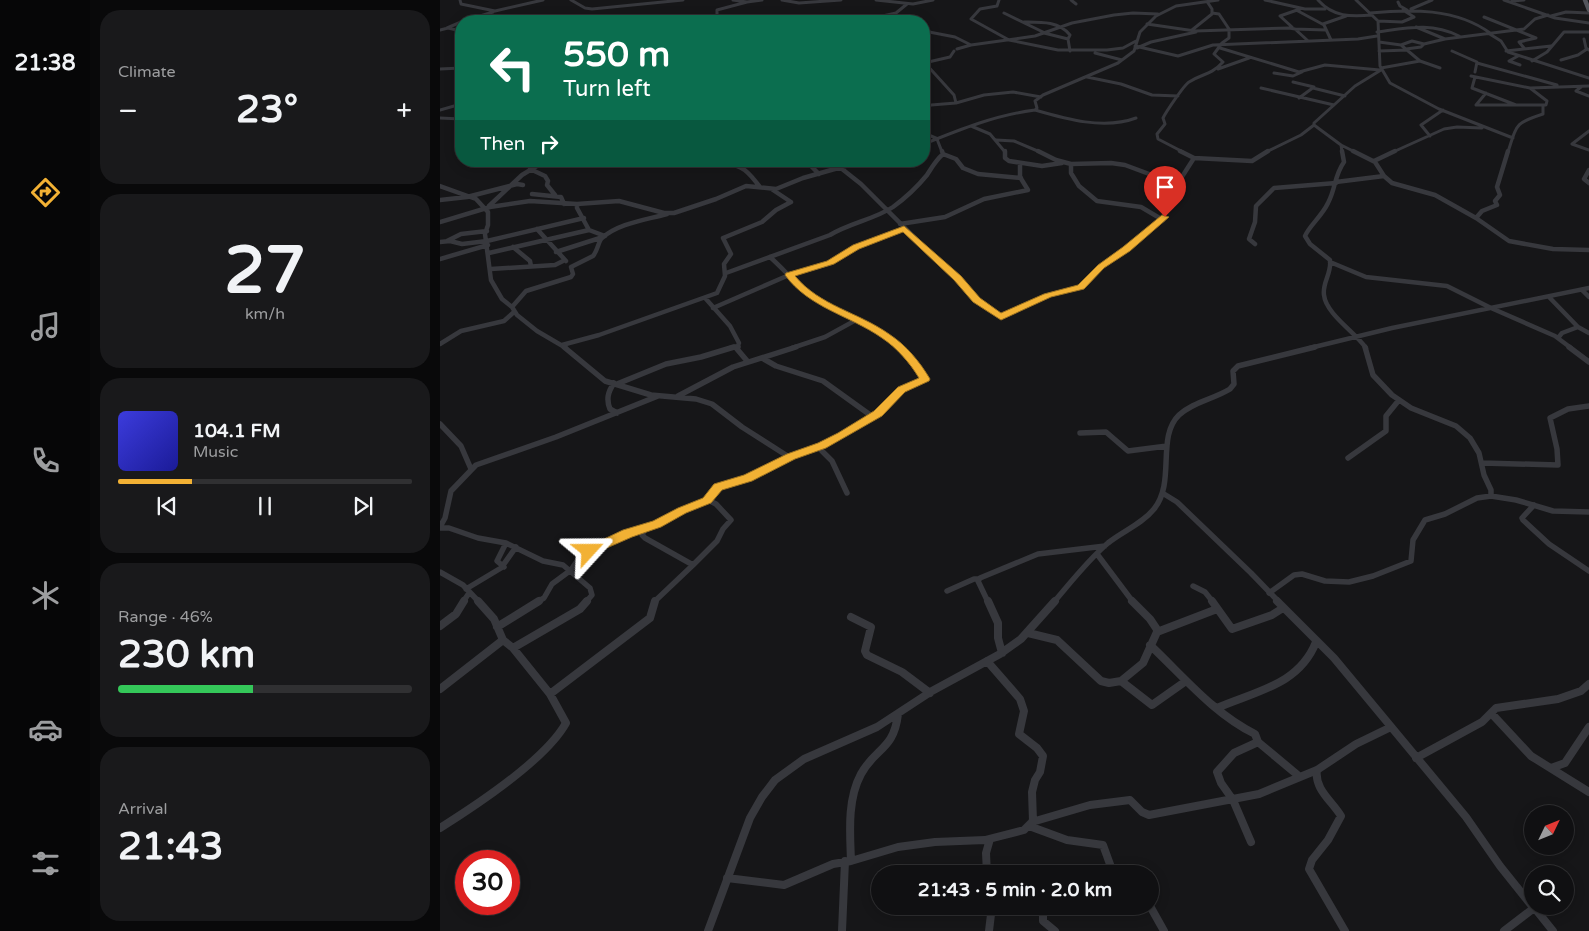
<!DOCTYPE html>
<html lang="en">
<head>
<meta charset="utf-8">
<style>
  :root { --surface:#101012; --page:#19191b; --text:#f1f3f6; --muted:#9c9d9f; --line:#303032; --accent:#f2b134 }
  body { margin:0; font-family:"Varela Round",sans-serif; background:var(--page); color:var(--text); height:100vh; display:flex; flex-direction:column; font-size:19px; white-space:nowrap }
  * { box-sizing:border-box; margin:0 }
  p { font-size:16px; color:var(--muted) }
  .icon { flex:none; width:28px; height:28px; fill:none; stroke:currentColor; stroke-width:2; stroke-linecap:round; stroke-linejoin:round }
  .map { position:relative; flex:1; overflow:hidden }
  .drawer { display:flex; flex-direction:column; gap:10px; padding:10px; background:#09090a; width:350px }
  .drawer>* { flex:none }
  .hud { position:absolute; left:15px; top:15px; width:475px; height:152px; border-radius:20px; box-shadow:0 2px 12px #0003,0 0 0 1px var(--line); background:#0b6e4f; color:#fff; overflow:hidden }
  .needle { width:32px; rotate:47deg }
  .controls { position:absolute; left:1084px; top:805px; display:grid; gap:10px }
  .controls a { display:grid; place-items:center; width:50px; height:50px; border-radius:50%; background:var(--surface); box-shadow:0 2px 12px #0003,0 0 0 1px var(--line); font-size:25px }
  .speed { position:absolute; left:15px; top:850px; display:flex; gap:10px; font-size:25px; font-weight:700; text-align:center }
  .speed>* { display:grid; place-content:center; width:65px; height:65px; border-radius:50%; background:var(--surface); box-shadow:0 2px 12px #0003,0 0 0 1px var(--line); line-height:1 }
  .speed .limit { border:8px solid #d22; background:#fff; color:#111 }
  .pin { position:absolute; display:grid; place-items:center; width:42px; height:42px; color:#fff; margin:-51px -21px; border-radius:50% 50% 50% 0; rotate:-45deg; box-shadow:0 0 5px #0007 }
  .pin .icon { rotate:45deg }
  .me { position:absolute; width:55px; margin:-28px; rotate:66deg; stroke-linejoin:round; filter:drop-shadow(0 0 4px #0008) }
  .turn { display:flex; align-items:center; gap:18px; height:105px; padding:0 25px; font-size:22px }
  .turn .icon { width:65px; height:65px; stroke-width:2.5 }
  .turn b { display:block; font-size:35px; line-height:42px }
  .then { display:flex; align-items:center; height:48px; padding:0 25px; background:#0003; gap:10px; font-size:19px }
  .big { font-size:38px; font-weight:700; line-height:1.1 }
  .drawer .tile { flex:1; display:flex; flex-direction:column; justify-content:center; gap:8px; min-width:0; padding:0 18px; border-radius:20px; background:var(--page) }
  .drawer .dial { align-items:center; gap:0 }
  .dial b { font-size:65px; line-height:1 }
  .song { display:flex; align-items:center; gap:15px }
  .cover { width:60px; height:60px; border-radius:8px; background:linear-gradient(135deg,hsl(240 70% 55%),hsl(240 70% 35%)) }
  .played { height:5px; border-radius:2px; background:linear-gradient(90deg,var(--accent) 25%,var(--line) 25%) }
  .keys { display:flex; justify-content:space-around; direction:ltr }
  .heat { display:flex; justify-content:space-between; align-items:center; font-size:28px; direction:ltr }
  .charge { height:8px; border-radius:4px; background:linear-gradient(90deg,#34c759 46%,var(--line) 0) }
  .trip { position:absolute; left:431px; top:865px; width:288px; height:50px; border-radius:25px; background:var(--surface); box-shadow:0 2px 12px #0003,0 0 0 1px var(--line); font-weight:700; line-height:50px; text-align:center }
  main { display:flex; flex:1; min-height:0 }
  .tabs { display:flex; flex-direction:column; width:90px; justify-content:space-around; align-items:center; background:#060607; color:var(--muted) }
  .tabs .icon { width:35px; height:35px }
  .tabs .current { color:var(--accent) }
  .tabs b { font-size:22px; color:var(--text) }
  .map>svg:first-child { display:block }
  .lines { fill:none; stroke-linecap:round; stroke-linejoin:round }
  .minor-far3 { stroke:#37383d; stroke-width:3 }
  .minor-far2 { stroke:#37383d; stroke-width:4.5 }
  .minor-far1 { stroke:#37383d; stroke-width:5.5 }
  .minor { stroke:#37383d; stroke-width:8 }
  .major { stroke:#53555c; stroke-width:4.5 }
  .route { fill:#f2b134; stroke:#9d7322 }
</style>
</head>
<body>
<main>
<nav class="tabs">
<b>21:38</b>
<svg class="icon current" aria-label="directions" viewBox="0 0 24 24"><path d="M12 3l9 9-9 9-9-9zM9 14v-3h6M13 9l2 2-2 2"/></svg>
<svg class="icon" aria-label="music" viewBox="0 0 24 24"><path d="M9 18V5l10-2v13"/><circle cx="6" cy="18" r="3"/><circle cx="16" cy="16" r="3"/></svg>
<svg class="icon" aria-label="phone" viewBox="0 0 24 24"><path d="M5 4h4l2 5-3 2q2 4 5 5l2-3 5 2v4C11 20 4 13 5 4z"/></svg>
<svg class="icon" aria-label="climate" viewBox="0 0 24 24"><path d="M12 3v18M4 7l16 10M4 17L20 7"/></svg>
<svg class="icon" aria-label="car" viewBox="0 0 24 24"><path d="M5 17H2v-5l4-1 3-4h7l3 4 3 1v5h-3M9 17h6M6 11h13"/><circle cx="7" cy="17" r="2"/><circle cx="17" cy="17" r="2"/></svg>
<svg class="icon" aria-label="filters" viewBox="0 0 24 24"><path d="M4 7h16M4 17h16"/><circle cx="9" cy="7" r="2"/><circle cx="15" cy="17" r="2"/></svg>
</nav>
<section class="drawer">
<div class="tile"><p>Climate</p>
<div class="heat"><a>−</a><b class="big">23°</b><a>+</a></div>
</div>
<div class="tile dial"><b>27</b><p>km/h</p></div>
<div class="tile">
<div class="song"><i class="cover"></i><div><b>104.1 FM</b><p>Music</p></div></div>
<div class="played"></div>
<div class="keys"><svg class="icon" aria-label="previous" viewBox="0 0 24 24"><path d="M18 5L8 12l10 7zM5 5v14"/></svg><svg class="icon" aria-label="pause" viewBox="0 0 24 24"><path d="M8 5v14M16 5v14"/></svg><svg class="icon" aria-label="next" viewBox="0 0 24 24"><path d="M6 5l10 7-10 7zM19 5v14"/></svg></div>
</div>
<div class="tile"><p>Range · 46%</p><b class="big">230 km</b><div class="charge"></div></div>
<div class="tile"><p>Arrival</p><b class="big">21:43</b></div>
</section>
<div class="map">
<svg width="1149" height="931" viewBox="0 0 1149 931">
  <rect width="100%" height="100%" fill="#161618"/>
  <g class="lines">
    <path class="minor-far3" d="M20,0L21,4L55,11L103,0
      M131,0L145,8L152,9L243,0
      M293,0L307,2L322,0
      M342,0L359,3L401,0
      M436,0L473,4L493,0
      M559,0L557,6L540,9L531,19L569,40L618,50H667L683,48L696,41
      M631,0L636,4
      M825,0L865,9H885
      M878,0C893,17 911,17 932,15
      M916,0L938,21L940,66L950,83L999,109L1073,138
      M1064,0L1115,18L1149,23
      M1072,1L1084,0
      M958,2L960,6L967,10
      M971,9L992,0
      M858,11L884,25L891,40
      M564,13L605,33
      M930,13C970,9 1016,8 1050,33
      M1111,16L1126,12L1149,13
      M1044,17L1096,38L1079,42L1084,48
      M24,21L53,12
      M277,21V10L307,2
      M420,21L456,13L467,4
      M938,21L962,22L974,17L963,10
      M584,22C600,22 619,21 630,35L628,39L630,51
      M707,24L755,31L849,28L855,29L867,40
      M883,24L906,16
      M852,27L840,16L860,9
      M976,27L1005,39
      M7,28L21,22
      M854,29L886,30
      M0,30L8,28L21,31
      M752,30L772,14V9L768,3
      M484,31L515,37L531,45L595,36L632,23L674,15L693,13L718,14
      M937,32C967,28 991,22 1019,36
      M604,33L628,39
      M1048,33L1061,41L1068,52L1149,78
      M1144,39L1146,48L1149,50
      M939,42L961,45L980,61L1000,68
      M961,45L972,41L984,44
      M695,46L738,56L773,45L918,39L937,36
      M697,48L711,42L756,32
      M780,48L859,72L885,65L940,70
      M517,49L531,45
      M966,49L981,47L984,44L1005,39L1084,29L1095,19L1108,15
      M939,51L968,50
      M1012,51L1037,62L1035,72
      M1066,51L1111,46
      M655,53L682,60
      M1078,56L1069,61L1080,65
      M1121,60L1138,55L1147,49
      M1092,61L1107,52L1124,32H1149
      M484,63L510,57L514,51
      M485,63L514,95L516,103
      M1037,63L1117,85
      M941,68L980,61
      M0,69L21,68
      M778,69L809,58
      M834,73L853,76L862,72
      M1031,76L1090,88L1149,86
      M647,77L681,84L712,95L738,96
      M1035,77L1032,88L1076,105
      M853,82L874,87L859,98
      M1141,87L1136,91L1149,96
      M821,88L894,105
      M873,88L905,96
      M1046,93L1036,105H1106L1107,101L1090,88
      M0,110L21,104
      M484,110L491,105L516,103L544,95L573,92L601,97
      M595,110C626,119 664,130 696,118
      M0,118L21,119
      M531,126L550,134L565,152
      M1149,131L1132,144L1149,150
      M484,133L498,139
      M990,136L981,125L1003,110
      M497,139L502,152
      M556,140L574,141L600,152
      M484,144C521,129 556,115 595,110L597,108L595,101L603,95L678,63L694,51L700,32L716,16L736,6L778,0
      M901,145L915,152
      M743,152L718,139L717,134L725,124L723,118C726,112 744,85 749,82C763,73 770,76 783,62L774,54L782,43L789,38V29L779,14L772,13
      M826,152L861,135L874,125
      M902,152L901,145L874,125V123L915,86L941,70
      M953,152L1004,129L1017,127L1042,128
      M1068,152C1077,124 1075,123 1103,114V106"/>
    <path class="minor-far2" d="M565,151V158L569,161L602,166L622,163
      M598,151L616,160L631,164L671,163L685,165L736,184
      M740,151L754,158L812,161L828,151
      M902,151L904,162C894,176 896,188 888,203C882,216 869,226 865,236L870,244L890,260C892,273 882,283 884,295C886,314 915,332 926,348
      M913,151L935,162L944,176L952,183L995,195L1036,218
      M1068,151L1057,187L1060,195L1055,201L1057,205L1042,211L1036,218L1069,241L1113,249L1149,250
      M503,154L516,159L523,168L538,174L581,178
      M261,161C269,166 276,165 284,164C302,163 310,174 320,187
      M366,161L379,174
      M392,161L421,184L537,300L561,317L608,295L641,287L661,266L722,221L731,194L754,158
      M934,161L955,151
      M631,164V173L639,186L657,201L701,207L723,220
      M90,169L105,176L108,181L107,185L115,195
      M1149,170L1144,179L1149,183
      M896,182L944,176
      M0,186L36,199L48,212V225L45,234L51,280L62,299L72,307L77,315L97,331L126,348
      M92,194L121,197L124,204
      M0,200L27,197L77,184L83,185
      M137,204V208L149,230L165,236
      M49,206L82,175L105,161
      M0,222L50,207L90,201L137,204L179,201L224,213H234L276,199L306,186L336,189L363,178L423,161
      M460,224L505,217L544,199L588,190L580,177V164
      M97,229L126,261
      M7,241L21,234L47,231
      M0,242L10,241L22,244L47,241L144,218
      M815,244L809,239L815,222L816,206L834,188L896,183
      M73,247L90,261L91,266
      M116,252L163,237
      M49,253L149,230
      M330,257C349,274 359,289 382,303C408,318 437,328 459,348
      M0,259L48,245
      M890,262L926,277L1007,286L1051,308
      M51,269L115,265L125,260
      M286,273L390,235C410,223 435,219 453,207C464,199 478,186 487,175C492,167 496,160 503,154L502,151
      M1142,290L1149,297
      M1109,297L1138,327L1149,333
      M266,299L290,326L299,343L297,348
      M72,307L86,291L131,277L133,274L131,267L153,256C158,250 158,242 162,238C179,223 206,220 227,214
      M273,308L349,275L391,263L416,247L464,229
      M1051,308L1115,336L1131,348
      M1118,338L1122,333L1138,327
      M0,344L21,331L64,321L74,312
      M122,345L159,335L277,293L285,276L284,264L291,254L283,238L322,222L336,210L351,202L333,190
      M290,348L298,346
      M352,348L385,337L416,320
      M870,348L952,328L1149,288"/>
    <path class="minor-far1" d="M124,347L165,381L211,395L256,399L272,404L302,427L349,457
      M298,347L297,349L308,362
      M925,347L933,375L952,395L971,408L1016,426L1030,438L1039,453L1044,475L1051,490V496
      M1129,347L1149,362
      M322,358L336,366L383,381L433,417
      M174,383C168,392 166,399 170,409L177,413
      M177,384L226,364L261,357L294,347
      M238,396L293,367L356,347
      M0,424L21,446L31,469
      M640,433L666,432L688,451L727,446
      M377,446L392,461L407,493
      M908,458L946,431V416L959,400
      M1042,463L1118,465L1117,449L1110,418L1128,409L1149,406
      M724,494L737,502L811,573L839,602
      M1094,505L1082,518L1083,520L1109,544L1149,571
      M0,527L5,518L11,491L36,465L116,437L218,396
      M0,528H9L38,538L66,543L103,561L123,565L150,588L152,595L146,602
      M657,554L693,602
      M253,565L277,541L283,529L291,520L276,504L268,500
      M64,567L57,561L66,543
      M0,572L23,585L39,602
      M753,586L765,592L773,602
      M26,589L61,568L76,547
      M507,591L534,579H539
      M829,593L854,575L862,574L885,581L909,582L933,576L971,561L973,540L985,520L1005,514L1037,498L1051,496L1076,500L1113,511L1149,512
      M23,602L29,593
      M97,602L104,598L112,584L131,570L141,555L187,534L205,529
      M214,602L253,565L205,538L202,535L205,529L267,500L278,487L308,478L351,456L385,444L402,435L438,414L461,390L485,379L475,363L458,347
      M548,602L538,581L540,578L598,554L665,546
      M614,602C631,582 648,560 668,543C683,531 702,524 714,509C736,482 716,437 739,415C753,402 774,399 790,389L794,384L793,371L798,366L875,347"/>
    <path class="minor" d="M548,601L558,623V638L562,653
      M692,601L710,619L718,631
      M772,601L792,629L832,615L843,608
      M837,601L894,658L1026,817L1060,866L1092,906
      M411,617L431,627L425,651L427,655L462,672L490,693
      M0,626L16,614L24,601
      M57,627L99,601
      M588,633L617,640L661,681L669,683L681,681L712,705L746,681
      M710,645C743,676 774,714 815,734L818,742L860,777
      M73,648L140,609L147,601
      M681,681L703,663L717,632L777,609
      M0,689L63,640
      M110,694L210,618L215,601
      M777,708C816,691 859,685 876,642
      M1052,714L1091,756L1149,792
      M976,758L1042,722L1056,708L1118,699L1141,691L1149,684
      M1111,768L1125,763L1149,727
      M877,770C874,789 892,801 901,816L888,840L872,860L869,869L905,931
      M592,822L650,805L690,800L702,812L709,815L819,794L877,770L916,744L951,727
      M589,826L627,840L663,845L671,867V873
      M0,828C35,806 106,759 126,723L110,694L73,648L63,640L54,619L38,601
      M811,842L793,800L781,783L777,772L794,753L818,742
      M411,861C410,833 407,800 421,774C435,748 454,750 458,714
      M547,874L546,853L550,839
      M653,874H681
      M287,878L344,885L393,864L411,861L458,847L495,842L545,840L584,830L593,821L592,792L595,780L600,772L603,756L597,748L579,734L584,711L580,699L547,661
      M603,906V921L615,931
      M710,906L724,931
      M1093,906L1113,931
      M268,931L310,818L322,797L335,780L364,759L437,727L492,691L560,654L581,639L615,601
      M402,931L405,861
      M549,931L552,906
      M1064,931L1094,908"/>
    <path class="major" d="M1145,0L1149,10"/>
  </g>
  <path class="route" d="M722,215L729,217L690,251L664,268L644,289L611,297L561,320L533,302L514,280L463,232L419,249L394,264L355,276C380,306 418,312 449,334C466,345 480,362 490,379L489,381L465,392L442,416L386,448L355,459L312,481L282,490L271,503L246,513L221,527L192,537L153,554H145L143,551L145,548L183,530L213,521L238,508L263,498L274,484L304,475L347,454L378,443L398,433L434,411L458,387L479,378C470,363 457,348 442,338C409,315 369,308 345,275L346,273L387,261L413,245L464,226L521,276L540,298L561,313L604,294L638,285L658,265L683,247Z"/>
</svg>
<div class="controls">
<a><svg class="needle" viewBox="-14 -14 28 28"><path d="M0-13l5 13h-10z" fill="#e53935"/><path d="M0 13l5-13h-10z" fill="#9c9d9f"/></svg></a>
<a><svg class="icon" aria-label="search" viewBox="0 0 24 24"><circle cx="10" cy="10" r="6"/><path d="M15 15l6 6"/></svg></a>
</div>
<div class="speed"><div class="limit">30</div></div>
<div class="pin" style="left:725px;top:217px;background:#d93025"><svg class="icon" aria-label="arrive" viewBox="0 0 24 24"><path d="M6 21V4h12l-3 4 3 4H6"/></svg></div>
<svg class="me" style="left:149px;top:551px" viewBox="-20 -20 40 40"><path d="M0-17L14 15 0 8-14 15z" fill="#f2b134" stroke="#fff" stroke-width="4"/></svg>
<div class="trip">21:43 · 5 min · 2.0 km</div>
<div class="hud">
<div class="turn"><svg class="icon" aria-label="left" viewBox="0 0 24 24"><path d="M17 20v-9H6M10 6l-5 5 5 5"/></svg><div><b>550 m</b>Turn left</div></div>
<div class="then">Then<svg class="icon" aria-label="right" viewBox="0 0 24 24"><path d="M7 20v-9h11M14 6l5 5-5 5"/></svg></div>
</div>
</div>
</main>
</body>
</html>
